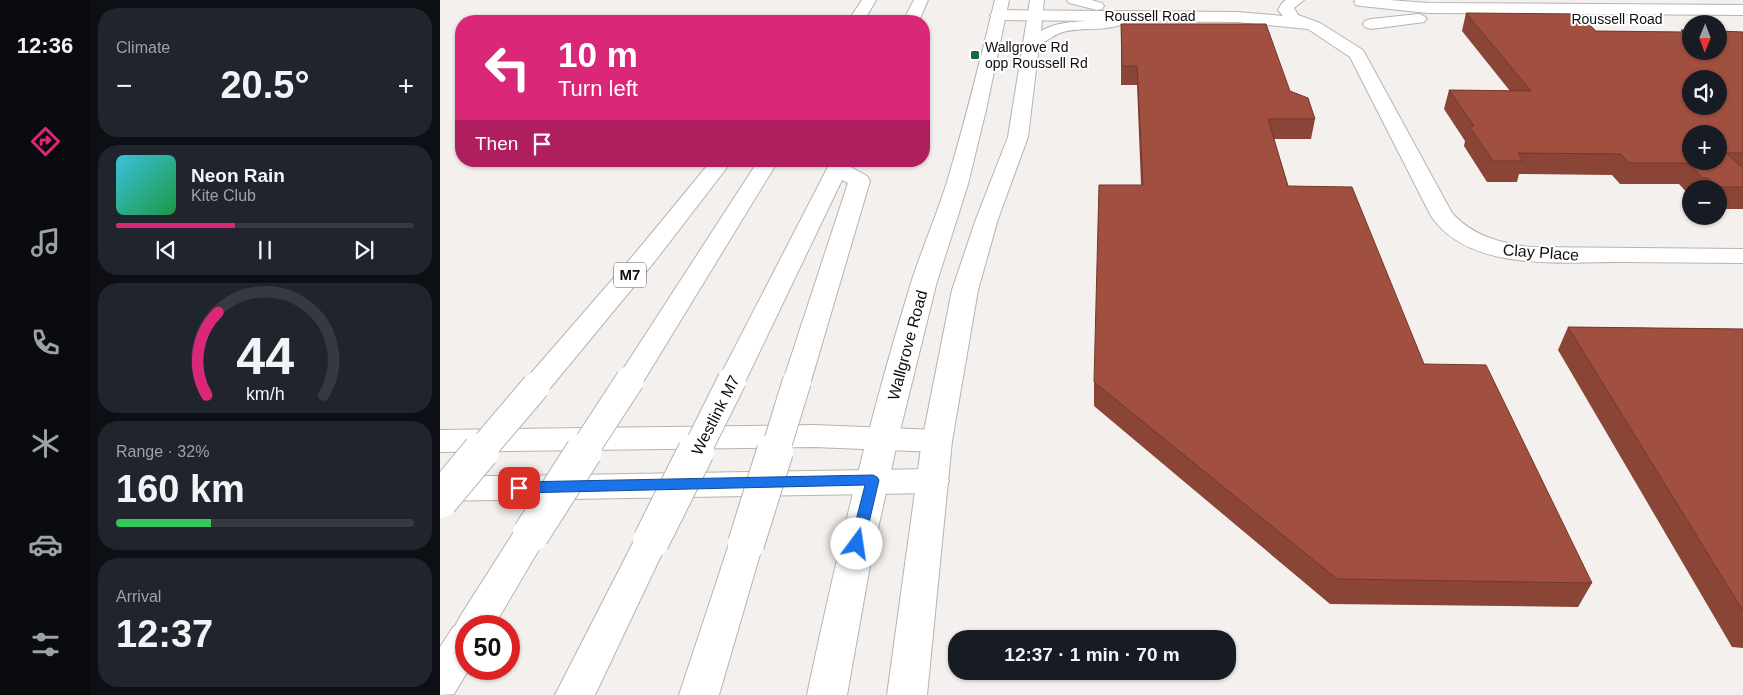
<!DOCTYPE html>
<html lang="en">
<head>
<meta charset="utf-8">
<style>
  :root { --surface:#171b24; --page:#20242c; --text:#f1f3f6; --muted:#9ea1a6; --line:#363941; --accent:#db2777 }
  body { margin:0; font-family:Helvetica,sans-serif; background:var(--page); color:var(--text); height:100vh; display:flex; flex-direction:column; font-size:19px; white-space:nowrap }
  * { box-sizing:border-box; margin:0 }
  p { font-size:16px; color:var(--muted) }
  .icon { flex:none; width:28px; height:28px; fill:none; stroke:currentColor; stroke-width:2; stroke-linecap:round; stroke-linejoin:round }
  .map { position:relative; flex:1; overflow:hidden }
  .side { display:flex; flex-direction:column; gap:8px; padding:8px; background:#0d0f14; width:350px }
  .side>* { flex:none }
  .top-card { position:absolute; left:15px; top:15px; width:475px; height:152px; border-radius:20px; box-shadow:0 1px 4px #0004; background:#db2777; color:#fff; overflow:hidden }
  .needle { width:32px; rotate:181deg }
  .buttons { position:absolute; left:1242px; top:15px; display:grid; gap:10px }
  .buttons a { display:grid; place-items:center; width:45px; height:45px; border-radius:50%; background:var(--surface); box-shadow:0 1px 4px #0004; font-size:25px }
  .speed { position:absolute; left:15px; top:615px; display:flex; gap:10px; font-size:25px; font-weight:700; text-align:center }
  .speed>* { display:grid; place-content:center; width:65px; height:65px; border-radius:50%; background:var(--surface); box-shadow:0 1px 4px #0004; line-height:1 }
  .speed .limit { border:8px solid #d22; background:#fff; color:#111 }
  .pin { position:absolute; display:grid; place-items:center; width:42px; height:42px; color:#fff; margin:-21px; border-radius:10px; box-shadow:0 2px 8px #0006 }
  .me { position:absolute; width:55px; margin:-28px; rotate:14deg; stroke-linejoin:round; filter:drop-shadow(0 0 4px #0008) }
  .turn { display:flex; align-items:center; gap:18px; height:105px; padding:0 20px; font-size:22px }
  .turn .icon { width:65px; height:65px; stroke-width:2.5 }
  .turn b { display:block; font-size:35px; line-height:42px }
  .then { display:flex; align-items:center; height:48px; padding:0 20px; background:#0003; gap:10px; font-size:19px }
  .big { font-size:38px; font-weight:700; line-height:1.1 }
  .side .card { flex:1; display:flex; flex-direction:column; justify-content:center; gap:8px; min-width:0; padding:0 18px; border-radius:20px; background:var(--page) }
  .side .dial { align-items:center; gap:0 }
  .dial svg { height:130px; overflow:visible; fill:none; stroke:var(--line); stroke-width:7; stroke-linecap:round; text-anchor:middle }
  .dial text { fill:var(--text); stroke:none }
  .song { display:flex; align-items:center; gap:15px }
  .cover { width:60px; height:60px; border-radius:8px; background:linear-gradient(135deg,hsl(190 70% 55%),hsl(140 70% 35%)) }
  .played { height:5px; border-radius:2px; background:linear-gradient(90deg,var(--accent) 40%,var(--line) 40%) }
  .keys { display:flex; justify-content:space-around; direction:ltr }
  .heat { display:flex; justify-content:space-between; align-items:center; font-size:28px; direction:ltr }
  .charge { height:8px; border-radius:4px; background:linear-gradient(90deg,#34c759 32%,var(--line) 0) }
  .trip { position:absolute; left:508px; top:630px; width:288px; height:50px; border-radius:20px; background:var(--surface); box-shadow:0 1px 4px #0004; font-weight:700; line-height:50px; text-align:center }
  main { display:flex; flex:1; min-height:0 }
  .menu { display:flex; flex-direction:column; width:90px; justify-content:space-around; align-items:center; background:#090b0e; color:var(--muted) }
  .menu .icon { width:35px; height:35px }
  .menu .active { color:var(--accent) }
  .menu b { font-size:22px; color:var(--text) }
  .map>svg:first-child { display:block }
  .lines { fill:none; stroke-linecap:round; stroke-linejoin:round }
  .minor-casing { stroke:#b7b3b1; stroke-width:2 }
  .major-casing { stroke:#b7b3b1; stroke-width:2 }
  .highway-casing { stroke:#b7b3b1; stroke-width:2 }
  .minor { fill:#fff; fill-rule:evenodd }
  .major { fill:#fff; fill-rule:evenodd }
  .highway { fill:#fff; fill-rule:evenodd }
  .highway-bridge-far1-casing { stroke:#b7b3b1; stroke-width:30; stroke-linecap:butt }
  .highway-bridge-casing { stroke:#b7b3b1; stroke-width:38; stroke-linecap:butt }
  .highway-bridge-far1 { stroke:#fff; stroke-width:28 }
  .highway-bridge { stroke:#fff; stroke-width:36 }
  .wall { fill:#8a4537 }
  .building { fill:#a15040; stroke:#71382d; fill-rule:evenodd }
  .route { fill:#1a73e8; stroke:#114b97 }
  .poi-dot { fill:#146b3e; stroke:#fff; stroke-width:2 }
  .labels { text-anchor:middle; stroke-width:4; stroke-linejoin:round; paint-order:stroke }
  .far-street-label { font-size:14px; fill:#100e0e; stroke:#fff }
  .far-poi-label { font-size:14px; fill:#100e0e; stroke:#fff; text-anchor:start }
  .shield { fill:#fff; stroke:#585656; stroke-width:1 }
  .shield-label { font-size:15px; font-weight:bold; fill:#100e0e }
  .street-label { font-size:16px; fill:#100e0e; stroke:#fff }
</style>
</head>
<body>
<main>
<nav class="menu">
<b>12:36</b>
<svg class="icon active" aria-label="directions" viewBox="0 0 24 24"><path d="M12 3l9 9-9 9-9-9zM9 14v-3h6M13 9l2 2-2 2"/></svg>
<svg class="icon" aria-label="music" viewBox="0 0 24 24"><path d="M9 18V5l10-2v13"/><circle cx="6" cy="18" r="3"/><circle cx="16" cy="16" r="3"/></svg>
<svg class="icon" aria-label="phone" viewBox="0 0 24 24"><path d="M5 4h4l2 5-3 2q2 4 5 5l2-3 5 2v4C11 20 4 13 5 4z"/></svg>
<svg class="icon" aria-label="climate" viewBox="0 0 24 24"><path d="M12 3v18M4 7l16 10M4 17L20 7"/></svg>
<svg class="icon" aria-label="car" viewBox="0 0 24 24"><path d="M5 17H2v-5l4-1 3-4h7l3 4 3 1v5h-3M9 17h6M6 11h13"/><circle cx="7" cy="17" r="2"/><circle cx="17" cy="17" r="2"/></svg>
<svg class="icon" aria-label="filters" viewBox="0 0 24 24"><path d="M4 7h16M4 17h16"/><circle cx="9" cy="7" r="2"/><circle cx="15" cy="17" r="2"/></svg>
</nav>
<section class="side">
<div class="card"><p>Climate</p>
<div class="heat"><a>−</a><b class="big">20.5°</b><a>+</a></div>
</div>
<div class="card">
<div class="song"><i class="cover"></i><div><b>Neon Rain</b><p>Kite Club</p></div></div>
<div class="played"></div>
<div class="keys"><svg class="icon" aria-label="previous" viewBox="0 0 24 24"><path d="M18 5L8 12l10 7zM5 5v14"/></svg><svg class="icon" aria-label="pause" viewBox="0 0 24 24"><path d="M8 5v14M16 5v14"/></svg><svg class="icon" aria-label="next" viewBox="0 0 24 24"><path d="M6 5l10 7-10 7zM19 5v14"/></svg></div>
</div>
<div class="card dial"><svg viewBox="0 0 100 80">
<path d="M14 69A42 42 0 1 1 86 69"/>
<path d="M14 69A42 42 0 0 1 21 18" stroke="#db2777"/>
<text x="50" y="56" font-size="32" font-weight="700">44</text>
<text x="50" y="72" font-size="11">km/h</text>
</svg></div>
<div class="card"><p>Range · 32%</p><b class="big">160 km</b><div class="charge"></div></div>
<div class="card"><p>Arrival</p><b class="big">12:37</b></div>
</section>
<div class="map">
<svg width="1303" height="695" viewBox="0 0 1303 695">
  <rect width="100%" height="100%" fill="#f4f0ee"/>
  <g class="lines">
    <defs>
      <path id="minor" d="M846,0H864L854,8L858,15L880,23L923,50L1012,213C1033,236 1060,243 1090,247L1303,249V263C1262,263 1221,262 1180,262C1121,262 1029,272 991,216L910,57L868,29L797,22L558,20L553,18L550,15L553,12L558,10L797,12L843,16L838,10L842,3Z
        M915,0H949L988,3L1303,5V15L988,13L921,6L916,5L914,2Z
        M979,14L984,16L987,19L984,22L931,29L925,27L923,24L925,21L931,19Z
        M374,425L497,430L508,433L512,441L508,449L497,452L374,447L0,452V430Z
        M493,469L504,473L509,481L504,489L493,493L0,501V477Z"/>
      <path id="major" d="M555,0H569L546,110L528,184L496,285L458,439L431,560L407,695H367C396,557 429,420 470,286C481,251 496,217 507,182C525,122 540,61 555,0Z
        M590,0H604L601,31C622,19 645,23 668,18C676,16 681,10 690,13L693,16C680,35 639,25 620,33C613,36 606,41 599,45L588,137L558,219L538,290L512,441L487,695H447L482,441L512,290L536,219L568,137Z
        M627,0H651L662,3L664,6L662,9L657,10L629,3Z"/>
      <path id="highway" d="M422,0H436L424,21H408Z
        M474,0H488L479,21H463Z
        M271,161H292L215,261L106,393L96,396L86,393L82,386L86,379L197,251Z
        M318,161H338L200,387L190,389L180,387L176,380Z
        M391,161H411L409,166L427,176L430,181L371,381L367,388L357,390L347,388L343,381L408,183L402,180L306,380L302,387L292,389L282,387L278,380Z
        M91,521L103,524L108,534L54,626H26V669H29L14,694L0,695V647L13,627L15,626L21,615L79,524Z
        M211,527L223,531L228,541L155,695H115L199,531Z
        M306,530L318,534L323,544L279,695H239L289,544L294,534Z"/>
    </defs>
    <use href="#minor" class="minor-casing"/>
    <use href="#major" class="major-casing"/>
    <use href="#highway" class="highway-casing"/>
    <use href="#minor" class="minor"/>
    <use href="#major" class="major"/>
    <use href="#highway" class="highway"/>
    <defs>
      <path id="highway-bridge-far1" d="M40,452L96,386
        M143,452L190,380
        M256,452L292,380
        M335,452L357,381"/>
      <path id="highway-bridge" d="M0,500L41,451
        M91,534L144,451
        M211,541L256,451
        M306,544L335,451"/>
    </defs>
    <use href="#highway-bridge-far1" class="highway-bridge-far1-casing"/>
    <use href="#highway-bridge" class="highway-bridge-casing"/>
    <use href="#highway-bridge-far1" class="highway-bridge-far1"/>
    <use href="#highway-bridge" class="highway-bridge"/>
  </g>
  <path class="wall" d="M1026,13L1156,31L1241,32V30L1303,32V209H1279V189H1251V197L1239,184H1180L1172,175L1079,174L1077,182H1047L1024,146L1025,141L1004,109L1009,90L1070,91L1022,31Z
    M681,24L850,91L875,119L871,139H834L848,186L1152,583L1138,607L890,604L654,406V382L701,185L697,85H681Z
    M1128,327L1303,329V648L1292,647L1118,350Z"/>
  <path class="building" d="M1026,13L1138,14L1156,31L1243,32L1241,30H1251V51H1279V31L1303,32V153H1286L1303,168V187H1278L1268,178H1263L1248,163H1189L1181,154L1078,153L1083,161H1053L1029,126H1034L1009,90L1091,91ZM1251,79H1279V106H1251ZM1251,134H1279V161H1251Z
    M681,24H826L850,91L868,98L875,119H828L848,186L912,187L984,364L1046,365L1152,583L897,579L654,382L659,185H703L697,66H682Z
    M1128,327L1303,329V611Z"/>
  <path class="route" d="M433,475L437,477L439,480L424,544L422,548L417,550L412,548L410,544L425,485L79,493L74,491L72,488L74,484L79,482Z"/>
  <rect class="poi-dot" x="530" y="50" width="10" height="10" rx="2.5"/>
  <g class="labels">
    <g class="far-street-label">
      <text x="710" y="21">Roussell Road</text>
      <text x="1177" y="24">Roussell Road</text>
    </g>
    <g class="far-poi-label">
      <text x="545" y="52">Wallgrove Rd<tspan x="545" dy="16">opp Roussell Rd</tspan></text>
    </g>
    <rect class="shield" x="174" y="262.5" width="32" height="25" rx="4"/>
    <g class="shield-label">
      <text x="190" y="280">M7</text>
    </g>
    <g class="street-label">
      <text transform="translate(1101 252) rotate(4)" y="6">Clay Place</text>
      <text transform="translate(467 345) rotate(-75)" y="6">Wallgrove Road</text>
      <text transform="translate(275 415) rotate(-63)" y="6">Westlink M7</text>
    </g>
  </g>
</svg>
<div class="buttons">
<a><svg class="needle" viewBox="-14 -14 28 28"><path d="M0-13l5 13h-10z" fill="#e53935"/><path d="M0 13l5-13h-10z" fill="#9ea1a6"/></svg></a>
<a><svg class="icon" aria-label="sound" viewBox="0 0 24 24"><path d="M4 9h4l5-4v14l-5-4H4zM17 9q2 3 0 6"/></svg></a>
<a>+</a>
<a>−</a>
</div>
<div class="speed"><div class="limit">50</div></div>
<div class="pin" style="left:79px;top:488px;background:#d93025"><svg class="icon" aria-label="arrive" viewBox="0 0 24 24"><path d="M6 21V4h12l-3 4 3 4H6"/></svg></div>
<svg class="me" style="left:417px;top:544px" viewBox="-20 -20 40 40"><circle r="19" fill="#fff"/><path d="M0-13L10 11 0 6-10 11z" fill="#1a73e8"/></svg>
<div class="trip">12:37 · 1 min · 70 m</div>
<div class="top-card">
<div class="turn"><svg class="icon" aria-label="left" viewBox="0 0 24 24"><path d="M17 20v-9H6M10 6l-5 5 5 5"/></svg><div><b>10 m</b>Turn left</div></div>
<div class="then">Then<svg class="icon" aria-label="arrive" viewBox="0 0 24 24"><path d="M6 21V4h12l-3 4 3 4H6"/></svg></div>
</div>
</div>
</main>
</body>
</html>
